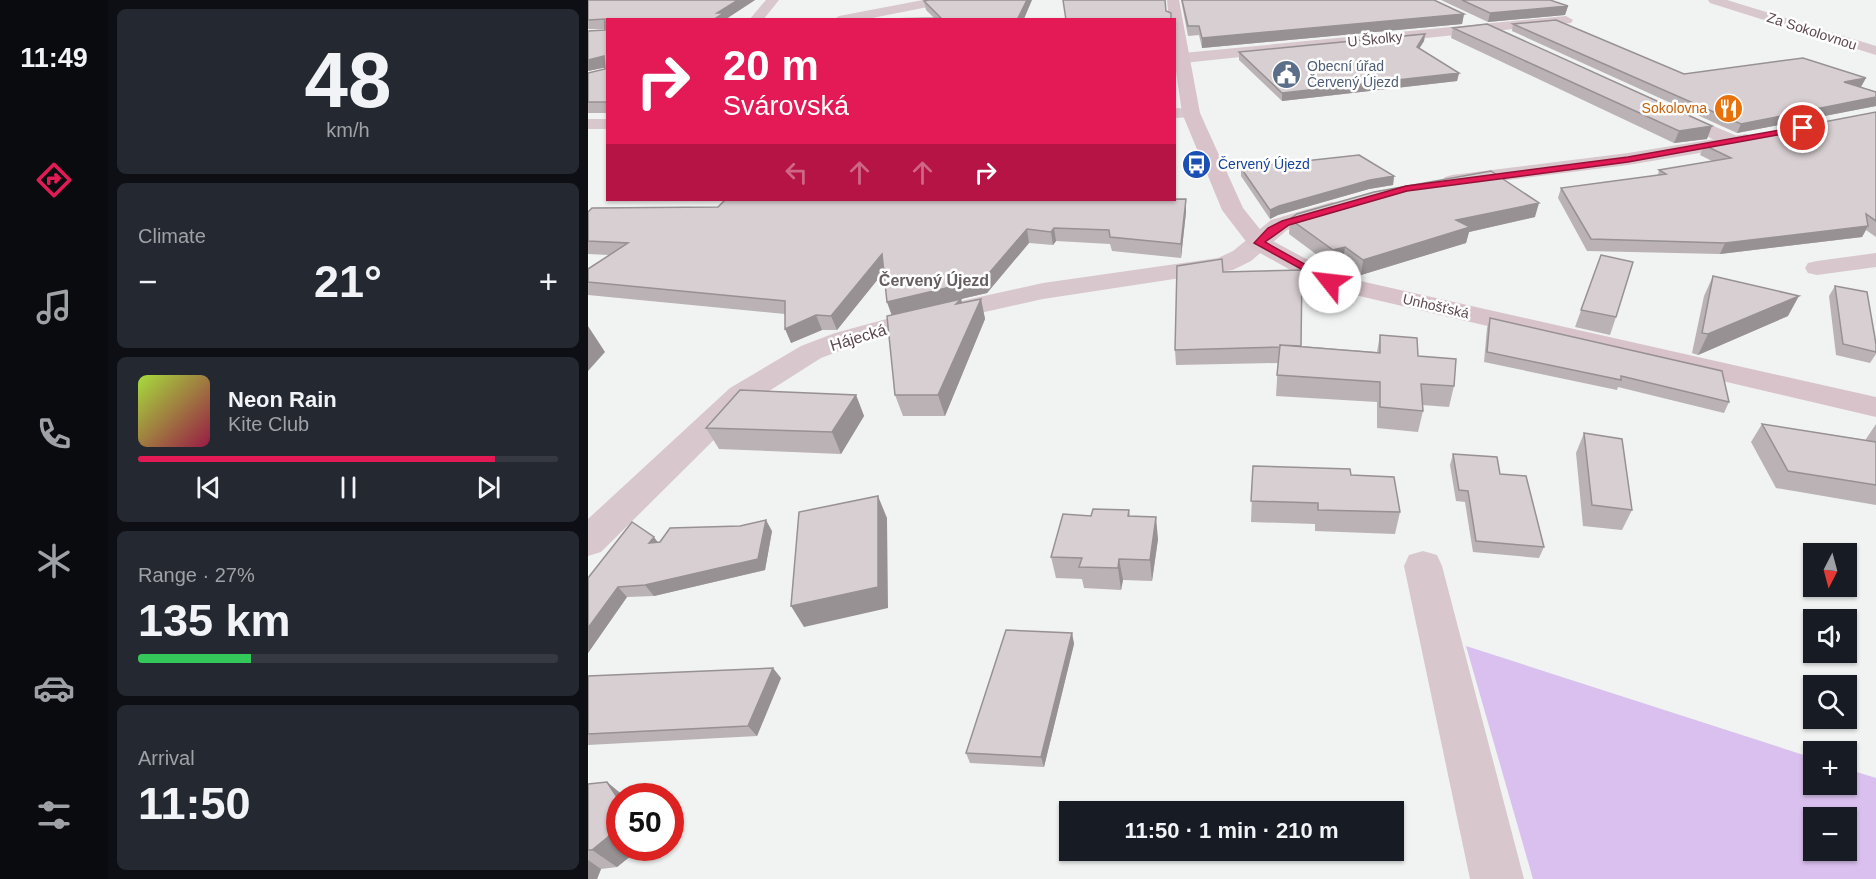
<!DOCTYPE html>
<html lang="en">
<head>
<meta charset="utf-8">
<style>
  :root { --surface:#171b24; --page:#242831; --text:#f1f3f6; --muted:#9ea1a6; --line:#363941; --accent:#e31a55 }
  body { margin:0; font-family:Helvetica,sans-serif; background:var(--page); color:var(--text); height:100vh; display:flex; flex-direction:column; font-size:22px; white-space:nowrap }
  * { box-sizing:border-box; margin:0 }
  p { font-size:20px; color:var(--muted) }
  .icon { flex:none; width:33px; height:33px; fill:none; stroke:currentColor; stroke-width:2; stroke-linecap:round; stroke-linejoin:round }
  .map { position:relative; flex:1; overflow:hidden }
  .panel { display:flex; flex-direction:column; gap:9px; padding:9px; background:#0d0f14; width:480px }
  .panel>* { flex:none }
  .guide { position:absolute; left:18px; top:18px; width:570px; height:183px; border-radius:0px; box-shadow:0 2px 4px #0004; background:#e31a55; color:#fff; overflow:hidden }
  .needle { width:39px; rotate:186deg }
  .tools { position:absolute; left:1215px; top:543px; display:grid; gap:12px }
  .tools a { display:grid; place-items:center; width:54px; height:54px; border-radius:0px; background:var(--surface); box-shadow:0 2px 4px #0004; font-size:30px }
  .speed { position:absolute; left:18px; top:783px; display:flex; gap:12px; font-size:30px; font-weight:700; text-align:center }
  .speed>* { display:grid; place-content:center; width:78px; height:78px; border-radius:50%; background:var(--surface); box-shadow:0 2px 4px #0004; line-height:1 }
  .speed .limit { border:9px solid #d22; background:#fff; color:#111 }
  .pin { position:absolute; display:grid; place-items:center; width:51px; height:51px; color:#fff; margin:-26px; border:3px solid #fff; border-radius:50%; box-shadow:0 2px 6px #0007 }
  .me { position:absolute; width:66px; margin:-33px; rotate:299deg; stroke-linejoin:round; filter:drop-shadow(0 0 4px #0008) }
  .turn { display:flex; align-items:center; gap:21px; height:126px; padding:0 18px; font-size:27px }
  .turn .icon { width:78px; height:78px; stroke-width:2.5 }
  .turn b { display:block; font-size:42px; line-height:51px }
  .lanes { display:flex; align-items:center; height:57px; padding:0 18px; background:#0003; justify-content:center; gap:30px; direction:ltr }
  .lanes .off { opacity:.35 }
  .big { font-size:45px; font-weight:600; line-height:1.1 }
  .panel .tile { flex:1; display:flex; flex-direction:column; justify-content:center; gap:9px; min-width:0; padding:0 21px; border-radius:9px; background:var(--page) }
  .panel .dial { align-items:center; gap:0 }
  .dial b { font-size:78px; line-height:1 }
  .song { display:flex; align-items:center; gap:18px }
  .cover { width:72px; height:72px; border-radius:9px; background:linear-gradient(135deg,hsl(80 70% 55%),hsl(340 70% 35%)) }
  .played { height:6px; border-radius:3px; background:linear-gradient(90deg,var(--accent) 85%,var(--line) 85%) }
  .keys { display:flex; justify-content:space-around; direction:ltr }
  .heat { display:flex; justify-content:space-between; align-items:center; font-size:33px; direction:ltr }
  .charge { height:9px; border-radius:4px; background:linear-gradient(90deg,#34c759 27%,var(--line) 0) }
  .trip { position:absolute; left:471px; top:801px; width:345px; height:60px; border-radius:0px; background:var(--surface); box-shadow:0 2px 4px #0004; font-weight:600; line-height:60px; text-align:center }
  main { display:flex; flex:1; min-height:0 }
  .tabs { display:flex; flex-direction:column; width:108px; justify-content:space-around; align-items:center; background:#090b0e; color:var(--muted) }
  .tabs .icon { width:42px; height:42px }
  .tabs .active { color:var(--accent) }
  .tabs b { font-size:27px; color:var(--text) }
  .map>svg:first-child { display:block }
  .green { fill:#d9c0ef; fill-rule:evenodd }
  .lines { fill:none; stroke-linecap:round; stroke-linejoin:round }
  .minor { fill:#d8c7cd; fill-rule:evenodd }
  .tertiary { fill:#d8c7cd; fill-rule:evenodd }
  .secondary { fill:#d9c3ca; fill-rule:evenodd }
  .wall { fill:#bab2b5 }
  .shaded-wall { fill:#979193 }
  .building { fill:#d8cfd2; stroke:#979193; stroke-width:1.5 }
  .route { fill:#e31a55; stroke:#941137; stroke-width:1.5 }
  .labels { text-anchor:middle; stroke-width:5; stroke-linejoin:round; paint-order:stroke }
  .far-street-label { font-size:14px; fill:#5e4850; stroke:#fff }
  .far-service-label { font-size:14px; fill:#4e5e75; stroke:#fff; text-anchor:start }
  .far-food-label { font-size:14px; fill:#c56008; stroke:#fff; text-anchor:end }
  .far-transit-label { font-size:14px; fill:#164399; stroke:#fff; text-anchor:start }
  .far-quarter-label { font-size:16px; font-weight:bold; fill:#655d5f; stroke:#fff }
  .street-label { font-size:16px; fill:#5e4850; stroke:#fff }
</style>
</head>
<body>
<main>
<nav class="tabs">
<b>11:49</b>
<svg class="icon active" aria-label="directions" viewBox="0 0 24 24"><path d="M12 3l9 9-9 9-9-9zM9 14v-3h6M13 9l2 2-2 2"/></svg>
<svg class="icon" aria-label="music" viewBox="0 0 24 24"><path d="M9 18V5l10-2v13"/><circle cx="6" cy="18" r="3"/><circle cx="16" cy="16" r="3"/></svg>
<svg class="icon" aria-label="phone" viewBox="0 0 24 24"><path d="M5 4h4l2 5-3 2q2 4 5 5l2-3 5 2v4C11 20 4 13 5 4z"/></svg>
<svg class="icon" aria-label="climate" viewBox="0 0 24 24"><path d="M12 3v18M4 7l16 10M4 17L20 7"/></svg>
<svg class="icon" aria-label="car" viewBox="0 0 24 24"><path d="M5 17H2v-5l4-1 3-4h7l3 4 3 1v5h-3M9 17h6M6 11h13"/><circle cx="7" cy="17" r="2"/><circle cx="17" cy="17" r="2"/></svg>
<svg class="icon" aria-label="filters" viewBox="0 0 24 24"><path d="M4 7h16M4 17h16"/><circle cx="9" cy="7" r="2"/><circle cx="15" cy="17" r="2"/></svg>
</nav>
<section class="panel">
<div class="tile dial"><b>48</b><p>km/h</p></div>
<div class="tile"><p>Climate</p>
<div class="heat"><a>−</a><b class="big">21°</b><a>+</a></div>
</div>
<div class="tile">
<div class="song"><i class="cover"></i><div><b>Neon Rain</b><p>Kite Club</p></div></div>
<div class="played"></div>
<div class="keys"><svg class="icon" aria-label="previous" viewBox="0 0 24 24"><path d="M18 5L8 12l10 7zM5 5v14"/></svg><svg class="icon" aria-label="pause" viewBox="0 0 24 24"><path d="M8 5v14M16 5v14"/></svg><svg class="icon" aria-label="next" viewBox="0 0 24 24"><path d="M6 5l10 7-10 7zM19 5v14"/></svg></div>
</div>
<div class="tile"><p>Range · 27%</p><b class="big">135 km</b><div class="charge"></div></div>
<div class="tile"><p>Arrival</p><b class="big">11:50</b></div>
</section>
<div class="map">
<svg width="1288" height="879" viewBox="0 0 1288 879">
  <rect width="100%" height="100%" fill="#f0f3f1"/>
  <path class="green" d="M878,646L1225,758L1226,784H1258L1259,769L1288,778V879H945ZM1226,818H1258V850H1226Z"/>
  <g class="lines">
    <path class="minor" d="M178,0H191L175,20H161Z
      M335,0H361L355,4L274,20H245L251,16Z
      M1120,0H1139L1288,46V55L1122,3Z
      M978,16L985,20L983,23L595,63L587,58L595,53Z
      M1080,107L1154,138L1157,142L1154,146H1140L1074,116L1071,112L1074,108Z
      M586,108L609,109L612,113L609,117L586,118Z
      M0,119H20V129H0Z
      M1288,253V267L1229,275L1220,273L1217,268L1220,263L1229,261Z
      M835,551L849,555L854,566L936,879H882L816,566L821,555Z"/>
    <path class="tertiary" d="M1158,134L1165,136L1168,140L1165,144L1040,165L864,187L857,185L854,181L857,177L864,175L1040,153Z
      M744,202L752,204L755,209L752,214L699,230L663,261L645,270L455,299L343,324L267,345L233,358L164,402L13,552L0,556V519L142,388L213,346L247,333L328,311L455,283L630,258L645,251L683,220Z"/>
    <path class="secondary" d="M579,0H591L612,113L655,208L679,238L750,276L1288,397V417L733,287L663,248L634,210L594,113L586,57V20H581Z"/>
  </g>
  <path class="wall" d="M0,0H167L138,19V20H20V113H0V73L17,69V67L0,71V31L17,30V29H0Z
    M593,0H846L876,14L874,24L614,48L611,35L600,36Z
    M853,0H962L980,6L977,15L900,22Z
    M336,1L436,19L346,18L338,10Z
    M925,24L1096,74L1273,87H1272L1288,92V106L1149,133L924,31Z
    M865,28L1119,139L1086,143L863,38Z
    M837,34L836,41L831,48L871,73L869,81L694,101L651,60V52Z
    M1288,112V237L1278,230L1274,237L1132,254L999,251L970,198L973,188L1070,175L1071,170L1124,161L1112,155L1116,145Z
    M653,168L806,176L805,185L781,189L690,215L682,219L653,176Z
    M130,207L598,212L593,258L524,251L522,244L468,241L465,245L441,243L399,293L373,299L374,303L393,299L397,319L357,416H315L307,395L304,315L299,302L296,271L249,330H234L203,343L197,314L0,295V269L21,255L0,254V212Z
    M947,217L881,232L878,243L773,275L755,262L744,266L701,234L702,219Z
    M1013,255L1028,317L1022,335L987,327Z
    M635,272L713,346L789,352L792,335L830,356L866,386L861,407L834,405L835,411L830,432L789,428V402L688,396L690,363L588,365L587,350Z
    M1125,276L1200,316L1110,355L1104,353L1116,296Z
    M1247,286L1288,344V354L1282,363L1248,355L1241,296Z
    M902,318L1141,402L1136,413L1030,387L1029,390L896,362L899,328Z
    M268,395L276,416L253,454L131,449L118,428Z
    M1174,424L1278,440V439L1288,424V505L1188,488L1163,442Z
    M996,433L1044,510L1034,530L995,526L988,453Z
    M865,454L912,474L956,547L951,558L885,552L877,502L868,501L862,465Z
    M665,466L812,512L807,534L727,531V524L663,522Z
    M541,510L542,516L570,539L564,581L535,580L533,590L496,588L494,579L468,578L463,557L503,516Z
    M184,531L177,570L66,596L39,597L0,653V578L69,542Z
    M484,633L486,644L456,767L382,763L378,753Z
    M0,676L193,678L169,736L0,745Z
    M0,784L32,848H47L44,855L29,867L13,869L9,879H0Z"/>
  <path class="shaded-wall" d="M150,0H167L138,19V20H125L129,13Z
    M439,0H444L436,19L429,20Z
    M980,6L977,15L900,22L902,13Z
    M876,14L874,24L614,48V38Z
    M837,34L836,41L828,54L829,47Z
    M16,56L20,67L0,71V60Z
    M871,73L869,81L694,101V93Z
    M1278,78L1273,87L1252,91L1256,82Z
    M1288,97V106L1149,133L1153,124Z
    M1124,126L1119,139L1086,143L1091,131Z
    M806,176L805,185L781,189L690,215L682,219V210L691,206L782,180Z
    M598,199V212L593,258V244Z
    M951,203L947,217L881,232L878,243L773,275L775,260L868,220Z
    M1280,226L1274,237L1132,254L1137,243Z
    M466,228L468,241L465,245L463,232Z
    M439,229L441,243L399,293L373,299L378,318L304,316L299,302Z
    M757,247L755,262L744,266L745,250Z
    M294,254L299,268L249,330L243,316Z
    M1211,296L1200,316L1110,355L1120,334Z
    M393,299L397,319L357,416L350,395Z
    M228,315L234,330L203,343L197,329Z
    M0,326L17,352L0,371Z
    M268,395L276,416L253,454L244,432Z
    M290,496L299,518L300,608L216,627L203,606Z
    M568,517L570,539L564,581L562,560Z
    M178,520L184,531L177,570L66,596L57,585Z
    M66,537L74,548L61,543Z
    M531,559L535,580L533,590L530,568Z
    M30,587L39,597L0,653V628Z
    M484,633L486,644L456,767L453,757Z
    M185,668L193,678L169,736L160,726Z
    M19,782L36,796H32V802Z
    M32,814V848H47L44,855L29,867L4,850Z
    M0,860L13,869L9,879H0Z"/>
  <path class="building" d="M0,0H150L129,13H136L125,20H20V102H0V73L17,69L16,56L0,60V31L17,30V19L0,20Z
    M341,0H439L429,20H239L353,18L336,1Z
    M475,0H577L578,11L583,13V20H497L498,19L478,20Z
    M594,0H846L876,14L614,38L611,26H600Z
    M874,0H962L980,6L902,13Z
    M968,20L1096,74L1215,58L1278,78L1256,82L1288,92V97L1153,124L925,24Z
    M899,24L1124,126L1091,131L865,28Z
    M837,34L829,47L871,73L694,93L651,52Z
    M1288,112V221L1278,214L1280,226L1137,243L1003,239L973,188L1078,174L1071,170L1143,158L1116,145Z
    M771,155L806,176L782,180L691,206L682,210L653,168Z
    M903,171L951,203L868,220L882,227L775,260L757,247L745,250L702,219L709,214L786,192Z
    M598,199L593,244L522,237L521,230L466,228L463,232L439,229L396,279L299,302L294,254L243,316L228,315L197,329V301L0,282V269L40,243L0,241V212L4,208L130,207L137,200Z
    M1013,255L1045,262L1028,317L993,310Z
    M634,259L635,272L714,270L713,346L692,345V347L587,350L589,266Z
    M1125,276L1211,296L1120,334L1114,333Z
    M1247,286L1279,292L1288,344V352L1255,344Z
    M373,299L368,304L393,299L350,395H307L299,316Z
    M902,318L1134,371L1141,402L1033,376V380L899,352Z
    M792,335L829,338L830,356L868,359L866,386L833,384L835,411L792,407V382L689,375L692,345L792,353Z
    M152,390L268,395L244,432L118,428Z
    M1174,424L1288,442V485L1200,471Z
    M996,433L1034,439L1044,510L1004,505Z
    M865,454L909,457L912,474L938,476L956,547L888,541L880,491L871,490Z
    M665,466L762,469L763,475L806,477L812,512L730,510V503L663,501Z
    M290,496V587L203,606L211,512Z
    M505,509L541,510L540,516L568,517L562,560L531,559L530,568L491,567L494,558L463,557L475,514L503,516Z
    M178,520L170,559L57,585L30,587L0,628V578L44,522L66,537L61,543L72,542L82,528L152,526Z
    M418,630L484,633L453,757L378,753Z
    M185,668L160,726L0,734V676Z
    M19,782L32,802V814L20,837L4,850H0V784Z"/>
  <path class="route" d="M1215,126L1217,127V130L1040,162L819,191L701,225L677,242L745,280V285H742L666,243L680,228L694,221L818,186L1040,157Z"/>
  <defs>
    <symbol id="civic-disc" viewBox="-11 -11 22 22"><circle r="9.5" fill="#5c6f8a" stroke="#fff"/><path d="M-.6-6.5H3V-4.5H.6V-3L4-1V1h2V6H-6V1h2V-1L-.6-3ZM-1.2 2.5V6h2.4V2.5Z" fill="#fff"/></symbol>
    <symbol id="restaurant-disc" viewBox="-11 -11 22 22"><circle r="9.5" fill="#e8710a" stroke="#fff"/><path d="M-5-6h1v4h1v-4h1v4h1v-4h1v5L-1.5 .5V6h-2V.5L-5-1ZM5-6V6H3V1.5H1.5Q1.5-4 5-6Z" fill="#fff"/></symbol>
    <symbol id="bus-disc" viewBox="-11 -11 22 22"><circle r="9.5" fill="#1a4fb4" stroke="#fff"/><path d="M-5-6H5V4H4V6H2V4H-2V6H-4V4H-5ZM-3.5-4V0h7V-4ZM-3.5 1.2v1.5H-2V1.2ZM2 1.2v1.5H3.5V1.2Z" fill="#fff"/></symbol>
  </defs>
  <g fill-rule="evenodd">
    <use href="#civic-disc" x="682" y="58" width="33" height="33"/>
    <use href="#restaurant-disc" x="1124" y="92" width="33" height="33"/>
    <use href="#bus-disc" x="592" y="148" width="33" height="33"/>
  </g>
  <g class="labels">
    <g class="far-street-label">
      <text transform="translate(1224 31) rotate(18)" y="5">Za Sokolovnou</text>
      <text transform="translate(787 39) rotate(-6)" y="5">U Školky</text>
      <text transform="translate(848 306) rotate(13)" y="5">Unhošťská</text>
    </g>
    <g class="far-service-label">
      <text x="719" y="71">Obecní úřad<tspan x="719" dy="16">Červený Újezd</tspan></text>
    </g>
    <g class="far-food-label">
      <text x="1119" y="113">Sokolovna</text>
    </g>
    <g class="far-transit-label">
      <text x="630" y="169">Červený Újezd</text>
    </g>
    <g class="far-quarter-label">
      <text x="346" y="286">Červený Újezd</text>
    </g>
    <g class="street-label">
      <text transform="translate(270 337) rotate(-17)" y="6">Hájecká</text>
    </g>
  </g>
</svg>
<div class="tools">
<a><svg class="needle" viewBox="-14 -14 28 28"><path d="M0-13l5 13h-10z" fill="#e53935"/><path d="M0 13l5-13h-10z" fill="#9ea1a6"/></svg></a>
<a><svg class="icon" aria-label="sound" viewBox="0 0 24 24"><path d="M4 9h4l5-4v14l-5-4H4zM17 9q2 3 0 6"/></svg></a>
<a><svg class="icon" aria-label="search" viewBox="0 0 24 24"><circle cx="10" cy="10" r="6"/><path d="M15 15l6 6"/></svg></a>
<a>+</a>
<a>−</a>
</div>
<div class="speed"><div class="limit">50</div></div>
<div class="pin" style="left:1215px;top:128px;background:#d93025"><svg class="icon" aria-label="arrive" viewBox="0 0 24 24"><path d="M6 21V4h12l-3 4 3 4H6"/></svg></div>
<svg class="me" style="left:742px;top:282px" viewBox="-20 -20 40 40"><circle r="19" fill="#fff"/><path d="M0-13L10 11 0 6-10 11z" fill="#e31a55"/></svg>
<div class="trip">11:50 · 1 min · 210 m</div>
<div class="guide">
<div class="turn"><svg class="icon" aria-label="right" viewBox="0 0 24 24"><path d="M7 20v-9h11M14 6l5 5-5 5"/></svg><div><b>20 m</b>Svárovská</div></div>
<div class="lanes"><svg class="icon off" aria-label="left" viewBox="0 0 24 24"><path d="M17 20v-9H6M10 6l-5 5 5 5"/></svg><svg class="icon off" aria-label="ahead" viewBox="0 0 24 24"><path d="M12 20V5M6 11l6-6 6 6"/></svg><svg class="icon off" aria-label="ahead" viewBox="0 0 24 24"><path d="M12 20V5M6 11l6-6 6 6"/></svg><svg class="icon" aria-label="right" viewBox="0 0 24 24"><path d="M7 20v-9h11M14 6l5 5-5 5"/></svg></div>
</div>
</div>
</main>
</body>
</html>
